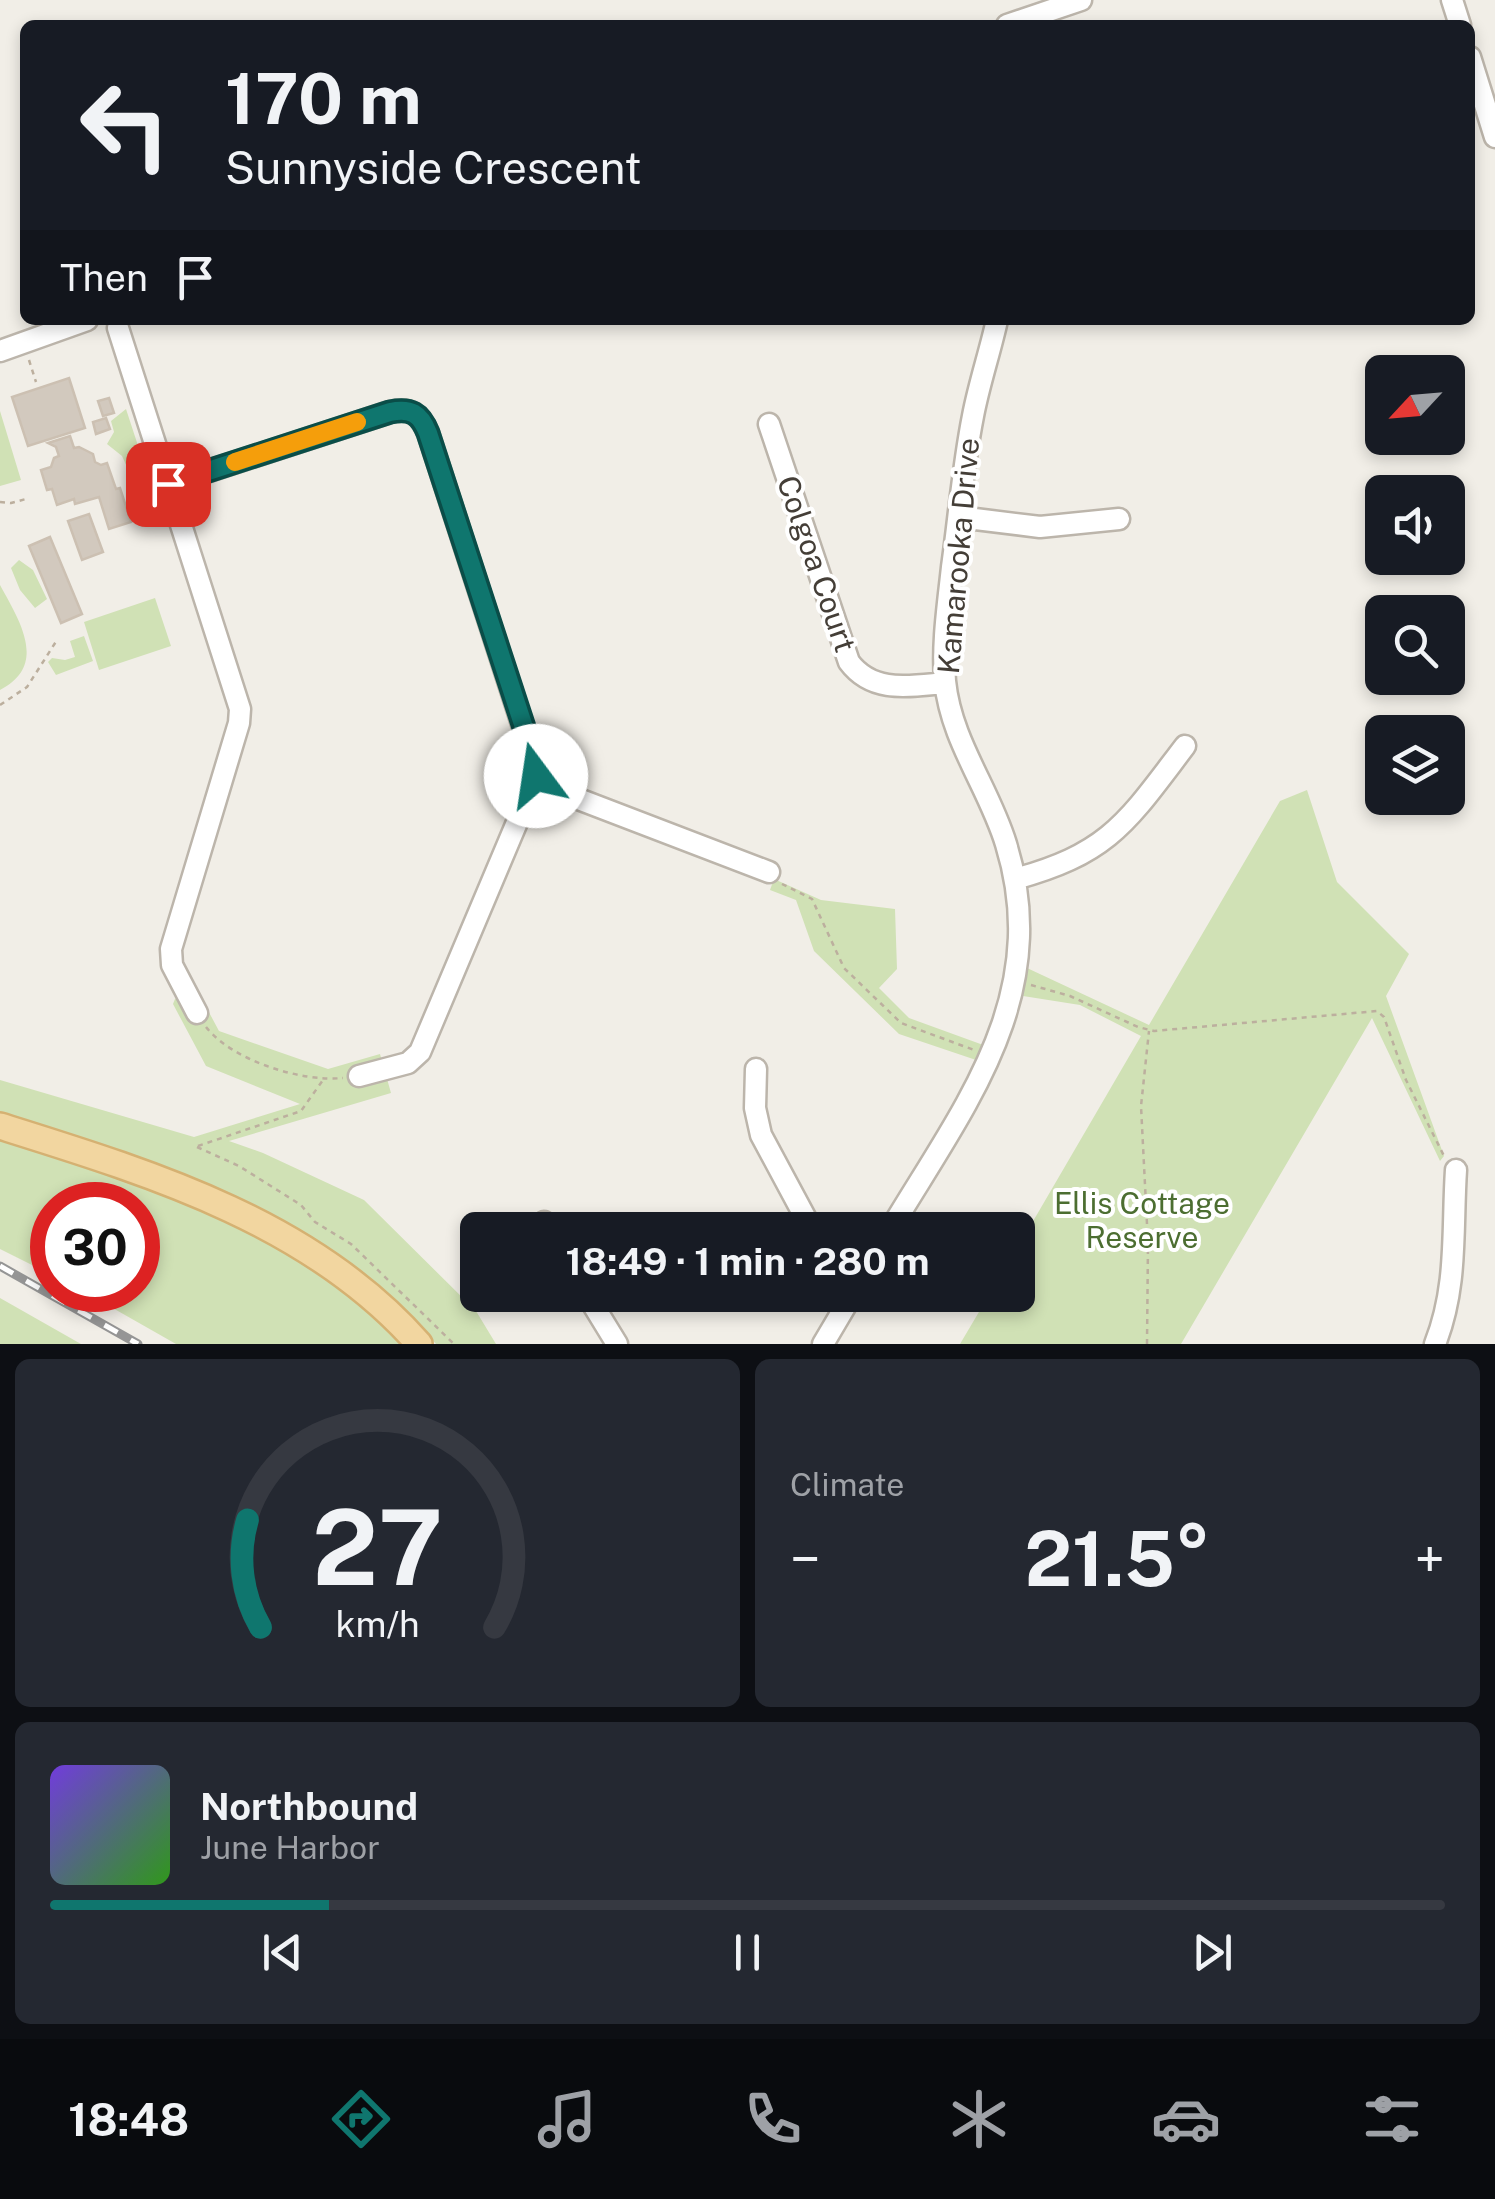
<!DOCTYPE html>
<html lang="en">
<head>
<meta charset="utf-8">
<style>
  :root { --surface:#171b24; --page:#242831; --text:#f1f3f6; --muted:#9ea1a6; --line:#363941; --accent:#0f766e }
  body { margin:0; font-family:"Public Sans",sans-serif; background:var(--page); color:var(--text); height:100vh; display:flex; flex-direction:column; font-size:38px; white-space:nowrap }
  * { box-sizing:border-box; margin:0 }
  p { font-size:32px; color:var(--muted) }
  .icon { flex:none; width:55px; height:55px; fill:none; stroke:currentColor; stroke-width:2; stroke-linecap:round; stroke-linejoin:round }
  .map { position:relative; height:1344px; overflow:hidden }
  .side { display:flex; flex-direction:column; gap:15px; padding:15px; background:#0d0f14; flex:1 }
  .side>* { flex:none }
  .guide { position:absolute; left:20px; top:20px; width:1455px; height:305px; border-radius:15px; box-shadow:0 5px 15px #0003; background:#171b24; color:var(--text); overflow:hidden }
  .needle { width:65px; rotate:244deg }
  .fabs { position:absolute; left:1365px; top:355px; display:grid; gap:20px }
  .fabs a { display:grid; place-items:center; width:100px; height:100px; border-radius:15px; background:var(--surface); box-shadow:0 5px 15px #0003; font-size:50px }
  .speed { position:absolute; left:30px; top:1182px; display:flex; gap:20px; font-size:50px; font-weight:700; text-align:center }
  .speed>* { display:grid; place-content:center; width:130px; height:130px; border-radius:50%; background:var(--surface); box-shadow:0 5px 15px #0003; line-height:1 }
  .speed .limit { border:15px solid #d22; background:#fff; color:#111 }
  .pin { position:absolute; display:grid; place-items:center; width:85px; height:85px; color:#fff; margin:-42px; border-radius:20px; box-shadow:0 5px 15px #0006 }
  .me { position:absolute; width:110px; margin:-55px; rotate:346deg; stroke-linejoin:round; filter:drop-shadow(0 0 8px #0008) }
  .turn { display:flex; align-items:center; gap:35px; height:210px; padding:0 40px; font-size:45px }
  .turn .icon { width:130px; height:130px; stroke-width:2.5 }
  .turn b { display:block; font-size:70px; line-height:85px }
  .then { display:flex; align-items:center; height:95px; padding:0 40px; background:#0003; gap:20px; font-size:38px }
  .big { font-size:75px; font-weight:700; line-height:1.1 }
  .side .tile { flex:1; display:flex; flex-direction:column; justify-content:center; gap:15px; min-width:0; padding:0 35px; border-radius:15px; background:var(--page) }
  .side .dial { align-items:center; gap:0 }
  .dial svg { height:260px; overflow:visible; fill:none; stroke:var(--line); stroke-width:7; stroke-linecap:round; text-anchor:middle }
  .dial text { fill:var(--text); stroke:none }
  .song { display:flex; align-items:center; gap:30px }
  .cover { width:120px; height:120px; border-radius:15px; background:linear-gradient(135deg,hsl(260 70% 55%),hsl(110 70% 35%)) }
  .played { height:10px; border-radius:5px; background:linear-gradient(90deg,var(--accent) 20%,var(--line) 20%) }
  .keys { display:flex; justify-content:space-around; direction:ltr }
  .heat { display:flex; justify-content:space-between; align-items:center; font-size:55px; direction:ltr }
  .side .tiles { flex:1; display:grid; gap:15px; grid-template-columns:1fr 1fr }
  .tile:last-child { grid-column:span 2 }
  .trip { position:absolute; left:460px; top:1212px; width:575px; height:100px; border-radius:15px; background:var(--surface); box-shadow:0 5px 15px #0003; font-weight:700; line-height:100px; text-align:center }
  .tabs { display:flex; height:160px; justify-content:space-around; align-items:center; background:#090b0e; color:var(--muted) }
  .tabs .icon { width:70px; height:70px }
  .tabs .active { color:var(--accent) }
  .tabs b { font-size:45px; color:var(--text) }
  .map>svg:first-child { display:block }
  .green { fill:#d0e1b5 }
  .building { fill:#d2c9be; stroke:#ccc0b2; stroke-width:2.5 }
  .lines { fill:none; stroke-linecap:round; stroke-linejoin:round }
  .minor-casing { stroke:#bcb5ab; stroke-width:25 }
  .major-casing { stroke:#d5b172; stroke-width:30 }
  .path { stroke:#bcaf9e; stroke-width:2.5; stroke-dasharray:5 5; stroke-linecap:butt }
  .minor { stroke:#fff; stroke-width:20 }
  .major { stroke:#f2d6a0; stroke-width:25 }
  .rail-casing { stroke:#959595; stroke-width:9 }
  .rail { stroke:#fff; stroke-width:5; stroke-dasharray:15; stroke-linecap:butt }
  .route-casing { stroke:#0a4d48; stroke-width:25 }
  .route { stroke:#0f766e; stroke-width:18 }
  .slow { stroke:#f59e0b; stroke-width:18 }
  .labels { text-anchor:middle; stroke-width:8; stroke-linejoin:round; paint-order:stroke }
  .street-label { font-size:30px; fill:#443e37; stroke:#fff }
  .park-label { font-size:30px; fill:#4c6e31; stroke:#fff }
</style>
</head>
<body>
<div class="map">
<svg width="1495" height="1344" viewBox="0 0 1495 1344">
  <rect width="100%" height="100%" fill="#f1eee7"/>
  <path class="green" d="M126,409L144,464L127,467L122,456L107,444L114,432L111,421Z
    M0,411L21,480L0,486Z
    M19,560L33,570L47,599L35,608L20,590L11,568Z
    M0,585C19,620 49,665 0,690Z
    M155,598L171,646L99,670L84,622Z
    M84,636L93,661L56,675L48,662L52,658L65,660L75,657L70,641Z
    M1307,790L1337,882L1409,954L1386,996L1444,1156L1440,1161L1372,1018L1181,1344H960L989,1295H1018V1247L1141,1036L1080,1005L1023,996L1027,968L1149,1025L1280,801Z
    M774,879L821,900L895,909L897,969L879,988L909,1018L986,1046L979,1061L899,1034L814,951L796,900L770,890Z
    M196,988L219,1031L328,1069L380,1054L391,1093L229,1141L263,1153L364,1200L476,1311L496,1344H436C318,1213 163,1165 0,1113V1080L194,1137L300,1104L206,1066L173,1004L175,999Z
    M0,1139C106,1172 221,1206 313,1270C346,1292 374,1317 402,1344H176L81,1290H138V1205H52V1275L0,1249Z
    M0,1298L81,1344H0Z"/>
  <path class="building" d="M69,378L85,428L28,446L12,397Z
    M109,398L114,413L103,416L98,401Z
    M106,418L110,429L96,434L93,422Z
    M70,436L74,448L79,447L93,454L95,462L101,465L107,463L116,489L120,488L131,522L109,529L99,497L75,504L74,499L57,505L52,489L47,490L41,470L51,467L54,458L59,456L56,447L48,443Z
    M89,514L103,552L82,560L68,521Z
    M50,537L82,614L61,623L29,546Z"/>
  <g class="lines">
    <defs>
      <path id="minor" d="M1452,0L1460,25
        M1007,25L1081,0
        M1470,57L1495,137
        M118,328L240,709L239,723L171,949L172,965L197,1013
        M0,351L87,320
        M769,424L849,662C873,694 910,686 945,683
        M169,484L390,412C411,407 420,414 428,433L534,761L537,771L534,782L420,1052L408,1063L359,1076
        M959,517L1040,527L1119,519
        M534,782L769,872
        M1015,879C1110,853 1127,822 1185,746
        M756,1069L755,1108L761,1135L812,1230
        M544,1222L549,1230
        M890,1230C964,1106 1053,997 1006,844C989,788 951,741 945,681C942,643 948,605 952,567C959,517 963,466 973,416C979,384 990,352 997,320
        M587,1295L617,1344
        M823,1344L852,1295
        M1435,1344C1458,1286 1452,1230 1456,1170"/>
      <path id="major" d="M0,1126C150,1173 312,1222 419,1344"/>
    </defs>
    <use href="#minor" class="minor-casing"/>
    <use href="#major" class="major-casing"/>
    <path class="path" d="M29,360L36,382
      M0,502L11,503L26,499
      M0,705L27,687L57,640
      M782,884L812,899L844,968L901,1023L974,1050
      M1031,985L1070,996L1138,1027L1154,1031L1377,1011L1384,1017L1406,1080L1444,1156
      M206,1027C233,1061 301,1082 343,1078
      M198,1146L301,1111L323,1080
      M197,1147L239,1166L301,1205L315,1222L351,1244L454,1344
      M1147,1344L1148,1244L1141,1106L1149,1031"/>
    <use href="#minor" class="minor"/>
    <use href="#major" class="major"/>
    <defs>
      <path id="rail" d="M0,1266L138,1344"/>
    </defs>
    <use href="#rail" class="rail-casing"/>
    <use href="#rail" class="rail"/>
  </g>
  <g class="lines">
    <defs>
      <path id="route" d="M168,484L390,412C411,408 420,413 428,433L536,764V776"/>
    </defs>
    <use href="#route" class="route-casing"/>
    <use href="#route" class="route"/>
    <path class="slow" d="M235,462L357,422"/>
  </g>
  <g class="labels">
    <g class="street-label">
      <text transform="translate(959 556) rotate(-85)" y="10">Kamarooka Drive</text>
      <text transform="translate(816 564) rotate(71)" y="10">Colgoa Court</text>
    </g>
    <g class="park-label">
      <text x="1142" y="1214">Ellis Cottage<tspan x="1142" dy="34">Reserve</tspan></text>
    </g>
  </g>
</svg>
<div class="fabs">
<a><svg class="needle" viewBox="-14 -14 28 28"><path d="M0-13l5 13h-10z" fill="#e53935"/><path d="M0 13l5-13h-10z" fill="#9ea1a6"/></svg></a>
<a><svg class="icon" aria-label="sound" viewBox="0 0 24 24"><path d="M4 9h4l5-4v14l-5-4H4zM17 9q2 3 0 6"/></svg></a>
<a><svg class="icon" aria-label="search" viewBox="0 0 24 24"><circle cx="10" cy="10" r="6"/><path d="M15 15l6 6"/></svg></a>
<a><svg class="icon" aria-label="layers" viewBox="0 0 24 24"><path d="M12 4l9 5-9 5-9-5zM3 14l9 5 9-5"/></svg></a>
</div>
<div class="speed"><div class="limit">30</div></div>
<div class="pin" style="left:168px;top:484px;background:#d93025"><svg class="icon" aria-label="arrive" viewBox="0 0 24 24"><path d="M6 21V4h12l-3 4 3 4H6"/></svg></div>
<svg class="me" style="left:536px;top:776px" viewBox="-20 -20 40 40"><circle r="19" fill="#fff"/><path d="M0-13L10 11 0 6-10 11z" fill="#0f766e"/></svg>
<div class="trip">18:49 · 1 min · 280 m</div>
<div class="guide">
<div class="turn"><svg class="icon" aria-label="left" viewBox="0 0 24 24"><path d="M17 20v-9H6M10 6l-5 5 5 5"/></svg><div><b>170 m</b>Sunnyside Crescent</div></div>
<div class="then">Then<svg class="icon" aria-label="arrive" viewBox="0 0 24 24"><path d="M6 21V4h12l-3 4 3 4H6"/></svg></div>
</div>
</div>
<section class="side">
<div class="tiles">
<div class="tile dial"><svg viewBox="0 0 100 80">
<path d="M14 69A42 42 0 1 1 86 69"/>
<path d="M14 69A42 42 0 0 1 10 36" stroke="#0f766e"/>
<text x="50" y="56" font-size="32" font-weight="700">27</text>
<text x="50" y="72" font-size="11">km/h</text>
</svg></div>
<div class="tile"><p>Climate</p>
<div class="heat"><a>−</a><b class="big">21.5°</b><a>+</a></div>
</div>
<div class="tile">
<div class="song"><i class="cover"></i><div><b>Northbound</b><p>June Harbor</p></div></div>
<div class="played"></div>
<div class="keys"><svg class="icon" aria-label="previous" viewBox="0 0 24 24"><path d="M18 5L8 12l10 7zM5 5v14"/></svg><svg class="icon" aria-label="pause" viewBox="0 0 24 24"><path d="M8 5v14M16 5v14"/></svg><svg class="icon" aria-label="next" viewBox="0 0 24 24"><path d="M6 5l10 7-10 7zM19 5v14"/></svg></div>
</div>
</div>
</section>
<nav class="tabs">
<b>18:48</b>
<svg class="icon active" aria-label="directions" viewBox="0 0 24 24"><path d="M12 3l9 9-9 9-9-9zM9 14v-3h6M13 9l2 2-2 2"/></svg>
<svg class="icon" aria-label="music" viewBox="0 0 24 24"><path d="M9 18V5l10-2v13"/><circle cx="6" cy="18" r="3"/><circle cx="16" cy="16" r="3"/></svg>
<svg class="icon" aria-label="phone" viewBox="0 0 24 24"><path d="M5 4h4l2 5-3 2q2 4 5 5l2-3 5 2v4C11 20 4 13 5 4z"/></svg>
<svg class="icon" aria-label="climate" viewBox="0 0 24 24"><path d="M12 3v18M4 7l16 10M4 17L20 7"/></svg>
<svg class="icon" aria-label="car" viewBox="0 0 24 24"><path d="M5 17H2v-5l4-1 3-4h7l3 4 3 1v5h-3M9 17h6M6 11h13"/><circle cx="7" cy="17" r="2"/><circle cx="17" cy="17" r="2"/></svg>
<svg class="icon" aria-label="filters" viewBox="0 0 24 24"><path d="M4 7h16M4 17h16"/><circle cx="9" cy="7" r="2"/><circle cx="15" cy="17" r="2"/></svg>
</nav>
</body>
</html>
